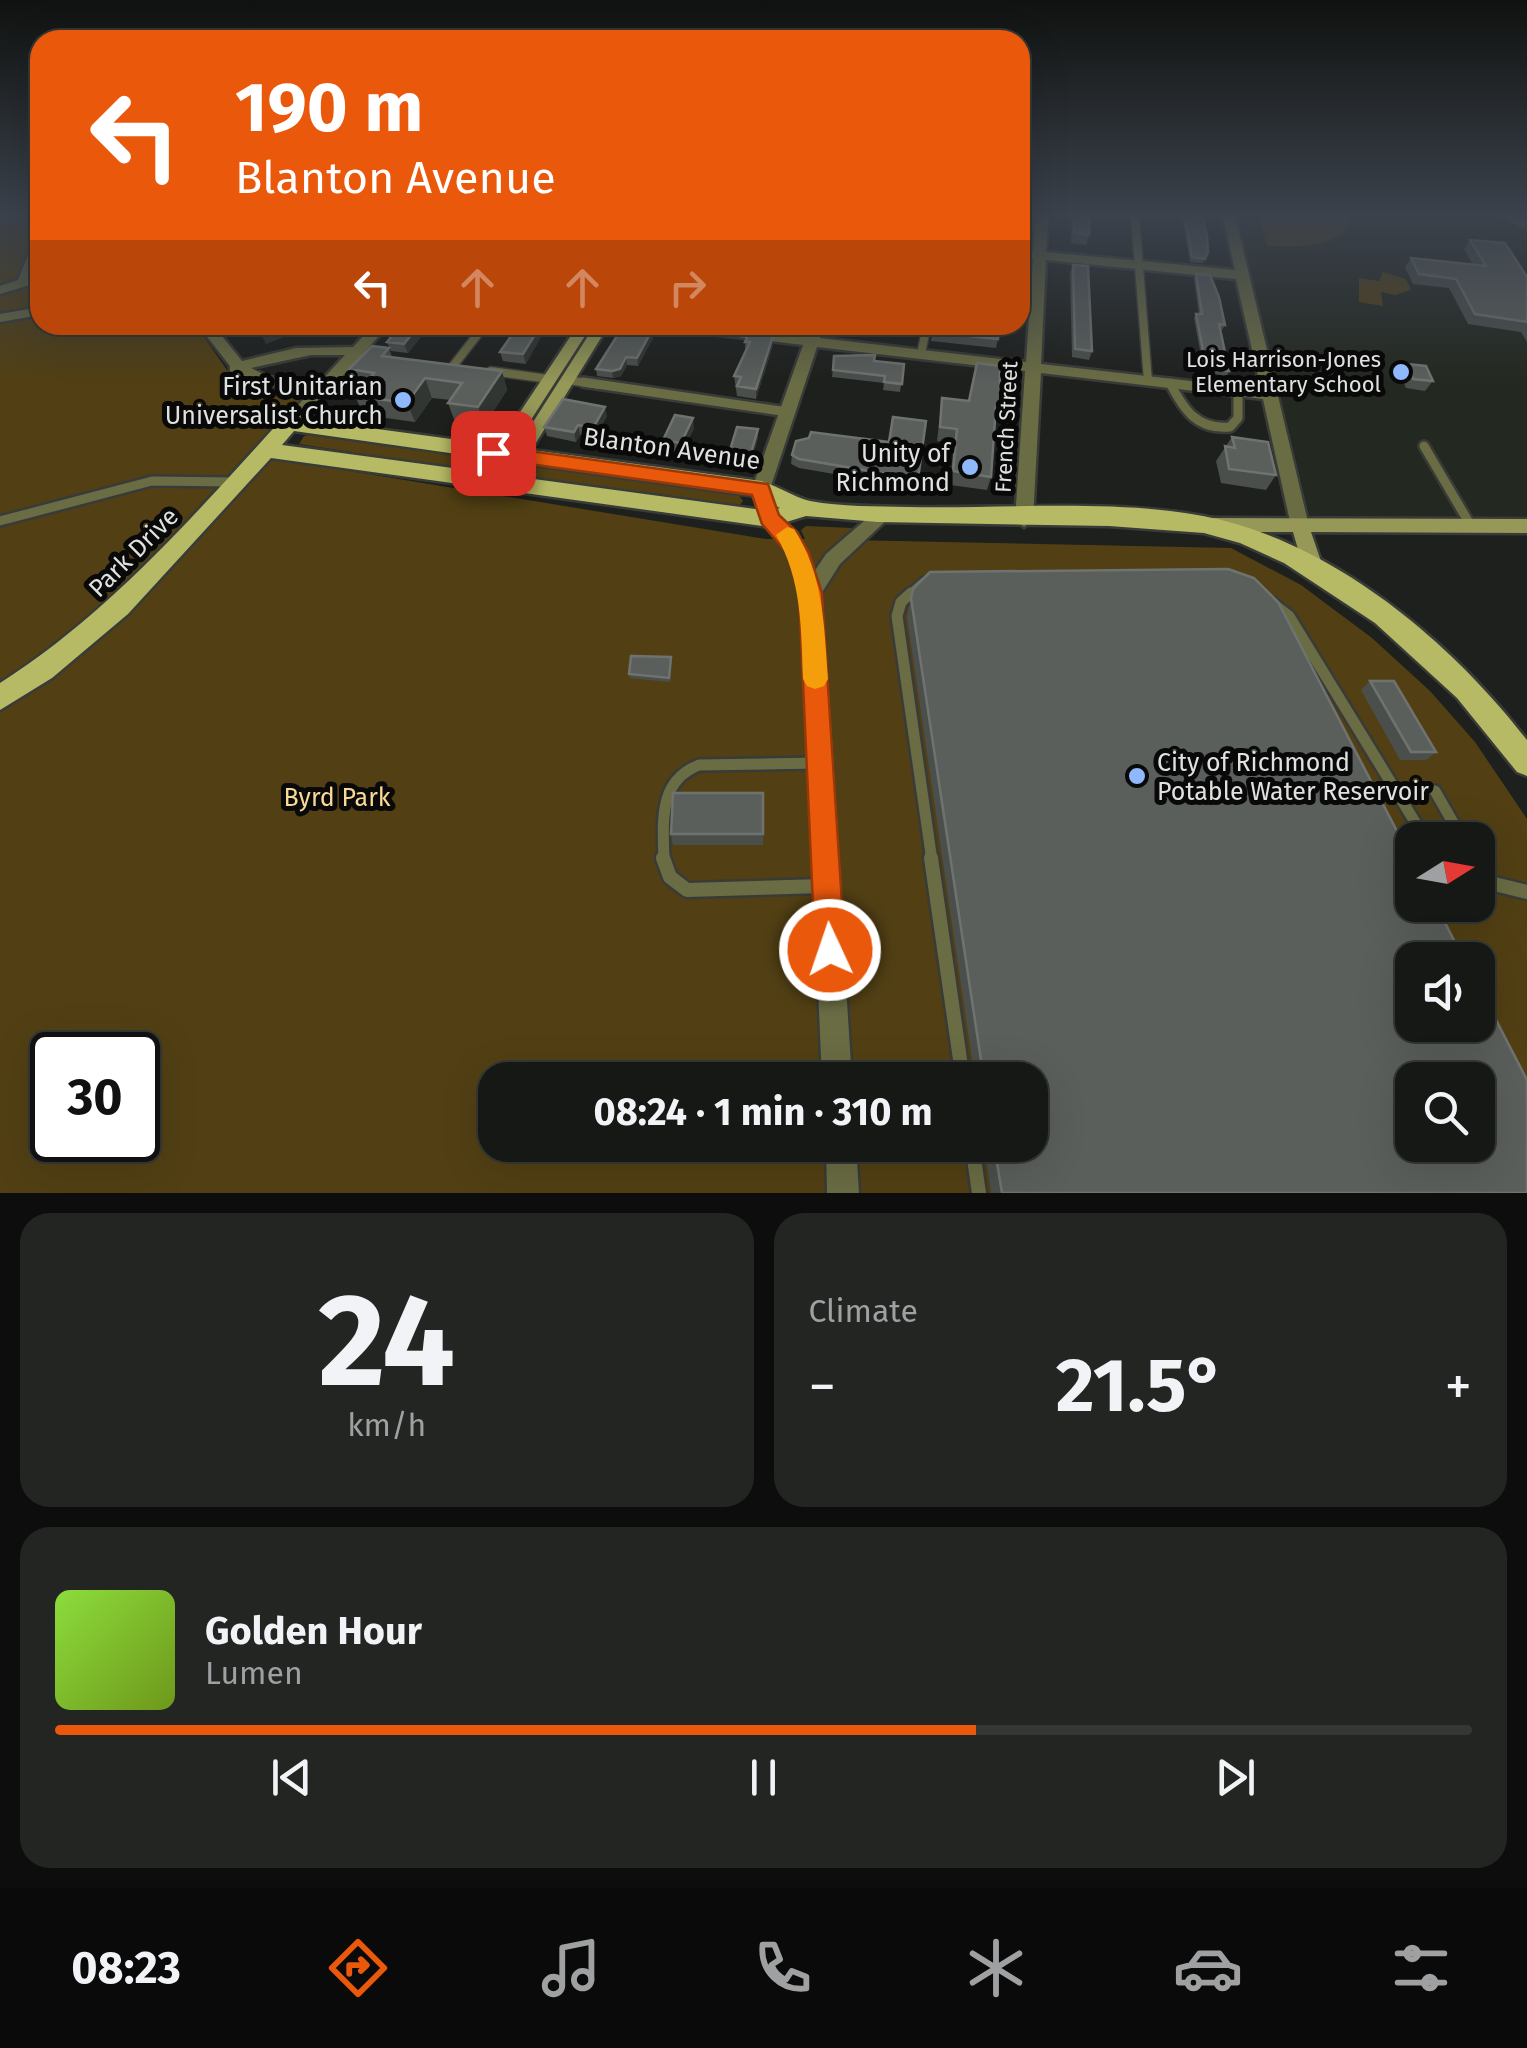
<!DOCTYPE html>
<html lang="en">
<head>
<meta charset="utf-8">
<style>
  :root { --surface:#161816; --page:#232523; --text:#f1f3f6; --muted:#9ea0a1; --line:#353735; --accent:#ea580c }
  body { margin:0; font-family:"Fira Sans",sans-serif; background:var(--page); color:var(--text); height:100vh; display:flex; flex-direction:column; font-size:38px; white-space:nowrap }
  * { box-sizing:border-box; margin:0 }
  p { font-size:32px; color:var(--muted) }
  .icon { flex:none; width:55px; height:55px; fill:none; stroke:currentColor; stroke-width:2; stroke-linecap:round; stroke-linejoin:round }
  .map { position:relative; height:1193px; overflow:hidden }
  .panel { display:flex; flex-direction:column; gap:20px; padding:20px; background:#0c0d0c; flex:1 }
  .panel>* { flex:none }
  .guide { position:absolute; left:30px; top:30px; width:1000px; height:305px; border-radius:30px; box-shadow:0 10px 40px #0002,0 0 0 2px var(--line); background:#ea580c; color:#fff; overflow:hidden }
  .needle { width:65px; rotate:79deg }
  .fabs { position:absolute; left:1395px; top:822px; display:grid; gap:20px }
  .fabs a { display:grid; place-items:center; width:100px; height:100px; border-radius:20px; background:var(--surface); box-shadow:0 10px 40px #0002,0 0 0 2px var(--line); font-size:50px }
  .speed { position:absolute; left:30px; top:1032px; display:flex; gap:20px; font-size:50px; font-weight:700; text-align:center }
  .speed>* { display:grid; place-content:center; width:130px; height:130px; border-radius:50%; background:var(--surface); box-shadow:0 10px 40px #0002,0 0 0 2px var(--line); line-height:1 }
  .speed .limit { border:5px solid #111; border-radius:15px; background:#fff; color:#111 }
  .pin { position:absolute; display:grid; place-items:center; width:85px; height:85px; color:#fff; margin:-42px; border-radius:20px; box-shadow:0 5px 15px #0006 }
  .me { position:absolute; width:110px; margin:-55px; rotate:357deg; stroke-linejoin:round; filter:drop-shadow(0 0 8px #0008) }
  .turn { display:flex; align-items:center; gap:35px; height:210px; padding:0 40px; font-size:45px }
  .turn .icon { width:130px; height:130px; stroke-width:2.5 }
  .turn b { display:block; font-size:70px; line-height:85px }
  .lanes { display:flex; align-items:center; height:95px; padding:0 40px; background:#0003; justify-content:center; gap:50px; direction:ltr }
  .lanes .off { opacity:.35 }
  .big { font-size:75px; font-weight:700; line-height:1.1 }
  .panel .tile { flex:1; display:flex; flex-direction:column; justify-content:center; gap:15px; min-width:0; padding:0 35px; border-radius:30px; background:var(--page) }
  .panel .dial { align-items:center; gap:0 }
  .dial b { font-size:130px; line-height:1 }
  .song { display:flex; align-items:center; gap:30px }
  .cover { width:120px; height:120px; border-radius:15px; background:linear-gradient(135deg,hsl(90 70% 55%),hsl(80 70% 35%)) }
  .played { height:10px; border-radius:5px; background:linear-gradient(90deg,var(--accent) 65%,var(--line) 65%) }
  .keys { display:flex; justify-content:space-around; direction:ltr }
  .heat { display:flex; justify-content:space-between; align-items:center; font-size:55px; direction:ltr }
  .panel .tiles { flex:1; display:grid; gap:20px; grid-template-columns:1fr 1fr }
  .tile:last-child { grid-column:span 2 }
  .trip { position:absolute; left:478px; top:1062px; width:570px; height:100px; border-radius:30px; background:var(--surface); box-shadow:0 10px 40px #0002,0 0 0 2px var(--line); font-weight:700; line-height:100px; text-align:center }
  .tabs { display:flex; height:160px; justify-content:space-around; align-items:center; background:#090a09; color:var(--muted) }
  .tabs .icon { width:70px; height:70px }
  .tabs .current { color:var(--accent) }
  .tabs b { font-size:45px; color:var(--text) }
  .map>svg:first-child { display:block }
  .built { fill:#232820 }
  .green { fill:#524014; fill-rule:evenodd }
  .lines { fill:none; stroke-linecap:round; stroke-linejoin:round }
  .lane-far3-casing { stroke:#393b38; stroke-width:11 }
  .lane-far2-casing { stroke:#393b38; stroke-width:14 }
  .lane-far1-casing { stroke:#393b38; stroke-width:16 }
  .lane-casing { stroke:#393b38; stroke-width:19 }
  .street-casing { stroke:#393b38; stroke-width:5 }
  .secondary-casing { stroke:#393b38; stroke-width:5 }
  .primary-casing { stroke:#393b38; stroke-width:5 }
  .lane-far3 { stroke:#6a6c44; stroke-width:8 }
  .lane-far2 { stroke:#6a6c44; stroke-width:9 }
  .lane-far1 { stroke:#6a6c44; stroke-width:11 }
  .lane { stroke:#6a6c44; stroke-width:14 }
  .street { fill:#6a6c44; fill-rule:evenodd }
  .secondary { fill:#959857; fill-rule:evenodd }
  .primary { fill:#b6ba64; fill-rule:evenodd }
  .wall { fill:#4a4f4c }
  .shaded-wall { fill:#323633 }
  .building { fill:#5a5f5c; stroke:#6f7370; stroke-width:2.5; fill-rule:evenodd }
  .route { fill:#ea580c; stroke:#983908; stroke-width:2.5 }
  .slow { fill:#f59e0b }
  .poi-dot { fill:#8fb8fd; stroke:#080908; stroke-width:4 }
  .labels { text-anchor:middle; stroke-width:10; stroke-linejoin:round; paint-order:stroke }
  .far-poi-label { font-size:22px; fill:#e0e2df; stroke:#080908; text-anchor:end }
  .far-street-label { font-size:22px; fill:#e0e2df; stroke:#080908 }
  .poi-label { font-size:25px; fill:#e0e2df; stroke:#080908; text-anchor:end }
  .street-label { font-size:25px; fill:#e0e2df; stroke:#080908 }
  .park-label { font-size:25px; fill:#f9d993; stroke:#080908 }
</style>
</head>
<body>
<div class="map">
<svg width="1527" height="1193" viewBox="0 0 1527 1193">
  <rect width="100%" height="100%" fill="#1e201d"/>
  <path class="built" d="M1237,216H1493L1527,228V516L1310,518Z"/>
  <path class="green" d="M0,216H40V325H196L235,382L310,396L258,456L766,539H805L801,530L806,526L852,528L845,540L1231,548L1301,585L1372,638L1430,691L1475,742L1527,819V1193H0ZM1412,840H1478V905H1412ZM1412,960H1478V1025H1412ZM52,1055H138V1140H52ZM495,1080H1030V1145H495ZM1412,1080H1478V1145H1412Z
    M1259,216H1348L1349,227C1327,250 1297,246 1267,246Z
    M1383,272L1406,279L1411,290L1395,295L1381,292L1383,306L1359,302V278L1379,281Z
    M316,433L482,457L487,463L472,471L299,444L304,436Z
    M540,465L736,491L743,501L738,507L525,477L528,467Z"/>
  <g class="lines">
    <defs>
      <path id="lane-far3" d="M1135,216L1148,381
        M921,354L927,325
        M453,366L485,325
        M491,371L549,379
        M568,380L600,385"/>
      <path id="lane-far2" d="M583,382L788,412
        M1170,383C1184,410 1197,430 1230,427L1238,418V391
        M1424,446L1471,526
        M0,521L152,481L236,482
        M909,595L924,582"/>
      <path id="lane-far1" d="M911,593L901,602L897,616L932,861
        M1272,603L1289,616L1426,840
        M1435,791L1463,840
        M664,861C663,821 658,781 699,765L819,763"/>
      <path id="lane" d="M663,858L670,877L687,890L824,886
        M931,858L963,1080
        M1478,867L1486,882
        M1478,880L1527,892
        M972,1145L979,1193"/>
      <path id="street" d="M1036,216H1048L1046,252L1235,270L1223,216H1235L1309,526L1300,533L1291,526L1263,399L1041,373L1033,520L1024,527L1015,520L1025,371L817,347L770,489L778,516L797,533L814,572L826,554L879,508H891L894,513L840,564L821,594L852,1080H822L801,593L788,553L761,519L752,489L803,345L669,329L662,325H707L806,336L810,325H824L820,338L1026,362L1033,259L1020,258V250L1033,251ZM1046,260L1236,279L1261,389L1041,364Z
        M1497,216H1514L1527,221V229Z
        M40,238V259L34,276L40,274V282L0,294V286L18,280L33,242Z
        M40,307V315L0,322V314Z
        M198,325H213L242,361L296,348L353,347L374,325H389L295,428L289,429L281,424L309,393L259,384L230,371V366ZM311,355H345L318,384L269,377L251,368Z
        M826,1145H856L859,1193H827Z"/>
      <path id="secondary" d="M578,325H592L489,485H477L474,481L477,477Z
        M595,325H609L508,488H496L493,484L496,480Z
        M1208,518L1527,519V533L1311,532L1324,570L1314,577L1304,570L1293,532H1208L1199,525Z"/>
      <path id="primary" d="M289,417L761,481C778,486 793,497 810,501C842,507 876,506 908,507C1002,509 1112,499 1203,516C1330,540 1450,640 1527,740V776L1517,772L1457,698L1375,623L1284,563L1240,543L1204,533L1109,526L878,522L806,516L770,527L271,458L128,614L52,678L0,710V683C110,613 194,515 282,419ZM294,431L756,496L780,508L770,511L282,445Z"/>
    </defs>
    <use href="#lane-far3" class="lane-far3-casing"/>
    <use href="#lane-far2" class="lane-far2-casing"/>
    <use href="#lane-far1" class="lane-far1-casing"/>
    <use href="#lane" class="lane-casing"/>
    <use href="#street" class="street-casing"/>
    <use href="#secondary" class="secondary-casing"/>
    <use href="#primary" class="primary-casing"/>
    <use href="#lane-far3" class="lane-far3"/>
    <use href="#lane-far2" class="lane-far2"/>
    <use href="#lane-far1" class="lane-far1"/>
    <use href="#lane" class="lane"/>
    <use href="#street" class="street"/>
    <use href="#secondary" class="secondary"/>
    <use href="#primary" class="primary"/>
  </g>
  <path class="wall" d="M1072,216H1089V235L1086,245L1071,243Z
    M1182,216H1202L1208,252L1203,263L1190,262Z
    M1470,240L1527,277V342L1521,332L1468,324L1449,288L1413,284L1405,267L1411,258L1473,265L1464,249Z
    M1073,265L1092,351L1089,360L1072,357L1070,273Z
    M1196,274L1225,325L1222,330L1220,329L1229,371L1227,376L1208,373L1203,366L1194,318L1196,314H1199L1194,279Z
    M519,325L526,364L503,361L500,352Z
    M624,325H649L646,330L653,338L638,366L627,365L621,376L613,378L597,376L596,369Z
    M741,325H782L778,329Z
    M934,325L998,339L996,348L931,341Z
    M423,334L408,353L391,351L387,342Z
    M773,336V345L756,399L737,396L734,376L745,351V342Z
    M389,348L392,357L502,371L507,390L484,426L455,422L448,403L451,400L432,398L415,422L364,415L355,396L361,389L358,388L349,369Z
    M834,356L904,364L900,392L883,390L884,383L832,377Z
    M1407,364L1433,381L1425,391L1406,388L1400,374Z
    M942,398L1000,406L996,420H995L991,477L987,490L950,485L954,443L937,441Z
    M607,416L595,437L580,435L576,442L547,436L544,427Z
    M926,421L916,488L799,468L791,464L792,455L889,442Z
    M694,428L682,453L664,450L663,440Z
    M758,429V438L751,462L731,460L730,450Z
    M1232,437L1276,475L1266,490L1221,483L1216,461Z
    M913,589L1527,1193H991L984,1145H1030V1080H975L907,617Z
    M672,661L670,682L630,678L629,674Z
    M1370,681L1436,752L1426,760H1400L1361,690Z
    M763,793V845H673L671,834Z"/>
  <path class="shaded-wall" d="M420,325L423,334L408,353L404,344Z
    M541,325H548L526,364L523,354Z
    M280,327L284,337L266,344L261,334Z
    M652,330L653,338L638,366L637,358Z
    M773,336V345L756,399V389Z
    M626,357L627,365L621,376L613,378L612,371Z
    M502,371L507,390L484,426L478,407Z
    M425,378L432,398L415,422L407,403Z
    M605,407L607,416L595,437L593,428Z
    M693,418L694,428L682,453L681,443Z
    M578,425L580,435L576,442L574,432Z
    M758,429V438L751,462V453Z"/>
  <path class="building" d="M1074,216H1089V235L1074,233Z
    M1185,216H1202L1207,236L1208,252L1205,259L1192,257Z
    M1470,240L1505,243L1527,277V322L1475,314L1456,279L1419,274L1411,258L1486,266Z
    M1073,265L1088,266L1092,351L1075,349Z
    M1196,274L1210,275L1219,297L1225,325L1219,324L1229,371L1210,369L1205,361L1196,314H1202Z
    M254,325H278L280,327L261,334Z
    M401,325H419L404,344L387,342Z
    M519,325H541L523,354L500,352Z
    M624,325H644L642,329L652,330L637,358L626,357L620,369L612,371L596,369Z
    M934,325H999L998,339L933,332Z
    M749,333L773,336L756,389L737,386L741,377L734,376L750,342H745Z
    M372,346L389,348L382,356L502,371L478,407L448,403L462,383L425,378L407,403L355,396L374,373L349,369Z
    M875,355L874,361L904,364L902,384L884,382L885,376L833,370L834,356Z
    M977,363L1000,366V406H996L991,477L953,471L957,429L940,427L942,398L969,401Z
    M1407,364L1426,366L1433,381L1413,379Z
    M563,399L605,407L593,428L578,425L574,432L544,427Z
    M675,415L693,418L681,443L663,440Z
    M893,417L926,421L918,479L799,459L792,455L796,441L809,438L811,432L889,442Z
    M737,427L758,429L751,453L730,450Z
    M1232,437L1268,442L1276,475L1229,469L1225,446L1235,448Z
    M1228,569L1254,578L1278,602L1412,860V905H1436L1464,960H1412V1025H1478V985L1527,1080V1193H1002L994,1145H1030V1080H984L911,598L913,589L930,572ZM1412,1080H1478V1145H1412Z
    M631,656L671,657L669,678L629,674Z
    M1370,681H1394L1436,752H1411Z
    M673,793H763V834H671Z"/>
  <linearGradient id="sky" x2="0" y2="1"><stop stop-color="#101210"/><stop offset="0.56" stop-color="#3b424c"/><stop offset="1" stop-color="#3b424c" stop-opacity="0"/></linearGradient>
  <rect width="1527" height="383" fill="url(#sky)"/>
  <path class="route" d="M493,446L768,484L779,515L797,532L809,553L822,593L845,950L841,960L830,965L819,960L815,950L799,593L787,553L762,524L752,495L486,458V448Z"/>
  <path class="slow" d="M787,527L794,529C824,576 824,625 828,679L824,686L815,689L807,686L803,679C801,627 802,580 776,535Z"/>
  <g class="poi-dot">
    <circle cx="1401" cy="372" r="10"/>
    <circle cx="403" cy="400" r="10"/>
    <circle cx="970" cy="467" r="10"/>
    <circle cx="1137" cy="776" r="10"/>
  </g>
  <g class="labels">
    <g class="far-poi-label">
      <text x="1381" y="367">Lois Harrison-Jones<tspan x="1381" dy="25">Elementary School</tspan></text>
    </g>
    <g class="far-street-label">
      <text transform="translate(1006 427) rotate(-87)" y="8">French Street</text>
    </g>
    <g class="poi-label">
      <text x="383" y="395">First Unitarian<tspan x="383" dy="29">Universalist Church</tspan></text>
      <text x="950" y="462">Unity of<tspan x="950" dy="29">Richmond</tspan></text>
      <text x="1157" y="771" text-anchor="start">City of Richmond<tspan x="1157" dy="29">Potable Water Reservoir</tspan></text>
    </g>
    <g class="street-label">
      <text transform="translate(672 448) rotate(8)" y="9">Blanton Avenue</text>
      <text transform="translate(133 552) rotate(-45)" y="9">Park Drive</text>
    </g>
    <g class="park-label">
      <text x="337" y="806">Byrd Park</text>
    </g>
  </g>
</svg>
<div class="fabs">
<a><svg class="needle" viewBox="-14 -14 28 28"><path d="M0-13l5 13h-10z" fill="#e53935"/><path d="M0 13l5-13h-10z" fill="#9ea0a1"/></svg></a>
<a><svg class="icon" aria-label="sound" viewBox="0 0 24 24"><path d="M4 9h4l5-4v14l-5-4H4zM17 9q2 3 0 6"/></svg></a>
<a><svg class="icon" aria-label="search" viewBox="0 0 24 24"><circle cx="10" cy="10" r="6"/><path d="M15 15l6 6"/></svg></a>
</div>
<div class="speed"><div class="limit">30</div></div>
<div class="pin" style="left:493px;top:453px;background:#d93025"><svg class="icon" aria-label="arrive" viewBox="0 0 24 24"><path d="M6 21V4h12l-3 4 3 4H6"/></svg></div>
<svg class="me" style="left:830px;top:950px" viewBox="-20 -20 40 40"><circle r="17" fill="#ea580c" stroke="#fff" stroke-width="3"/><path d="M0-11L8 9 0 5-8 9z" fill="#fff"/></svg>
<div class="trip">08:24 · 1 min · 310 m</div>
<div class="guide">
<div class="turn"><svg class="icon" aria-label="left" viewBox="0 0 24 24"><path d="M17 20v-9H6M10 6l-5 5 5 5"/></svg><div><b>190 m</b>Blanton Avenue</div></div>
<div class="lanes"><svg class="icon" aria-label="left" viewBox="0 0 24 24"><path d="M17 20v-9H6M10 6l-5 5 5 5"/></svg><svg class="icon off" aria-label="ahead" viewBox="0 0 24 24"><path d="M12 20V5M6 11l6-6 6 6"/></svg><svg class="icon off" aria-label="ahead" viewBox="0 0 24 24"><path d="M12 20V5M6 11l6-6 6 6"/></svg><svg class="icon off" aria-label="right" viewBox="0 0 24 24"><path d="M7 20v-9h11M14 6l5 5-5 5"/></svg></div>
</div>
</div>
<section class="panel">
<div class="tiles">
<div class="tile dial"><b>24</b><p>km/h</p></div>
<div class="tile"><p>Climate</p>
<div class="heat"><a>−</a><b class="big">21.5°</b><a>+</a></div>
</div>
<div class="tile">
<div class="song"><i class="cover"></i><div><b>Golden Hour</b><p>Lumen</p></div></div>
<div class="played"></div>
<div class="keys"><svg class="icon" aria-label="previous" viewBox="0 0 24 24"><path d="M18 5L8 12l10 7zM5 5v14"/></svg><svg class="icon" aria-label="pause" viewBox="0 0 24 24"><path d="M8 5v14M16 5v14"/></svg><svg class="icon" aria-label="next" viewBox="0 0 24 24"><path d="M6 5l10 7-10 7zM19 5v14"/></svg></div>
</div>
</div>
</section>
<nav class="tabs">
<b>08:23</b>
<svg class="icon current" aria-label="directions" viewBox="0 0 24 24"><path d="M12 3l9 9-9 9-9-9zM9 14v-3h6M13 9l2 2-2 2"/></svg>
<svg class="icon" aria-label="music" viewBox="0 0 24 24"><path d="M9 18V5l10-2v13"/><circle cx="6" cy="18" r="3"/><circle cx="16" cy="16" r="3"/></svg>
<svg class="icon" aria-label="phone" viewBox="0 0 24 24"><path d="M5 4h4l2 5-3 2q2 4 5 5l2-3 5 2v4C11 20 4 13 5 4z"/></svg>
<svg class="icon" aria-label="climate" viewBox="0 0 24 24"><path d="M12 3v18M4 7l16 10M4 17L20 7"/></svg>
<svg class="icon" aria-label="car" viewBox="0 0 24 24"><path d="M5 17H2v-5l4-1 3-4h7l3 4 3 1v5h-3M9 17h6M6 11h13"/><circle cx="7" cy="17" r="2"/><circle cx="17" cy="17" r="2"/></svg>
<svg class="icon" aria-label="filters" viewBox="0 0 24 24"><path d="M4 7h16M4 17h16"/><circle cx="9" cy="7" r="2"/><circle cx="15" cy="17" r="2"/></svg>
</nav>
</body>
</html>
